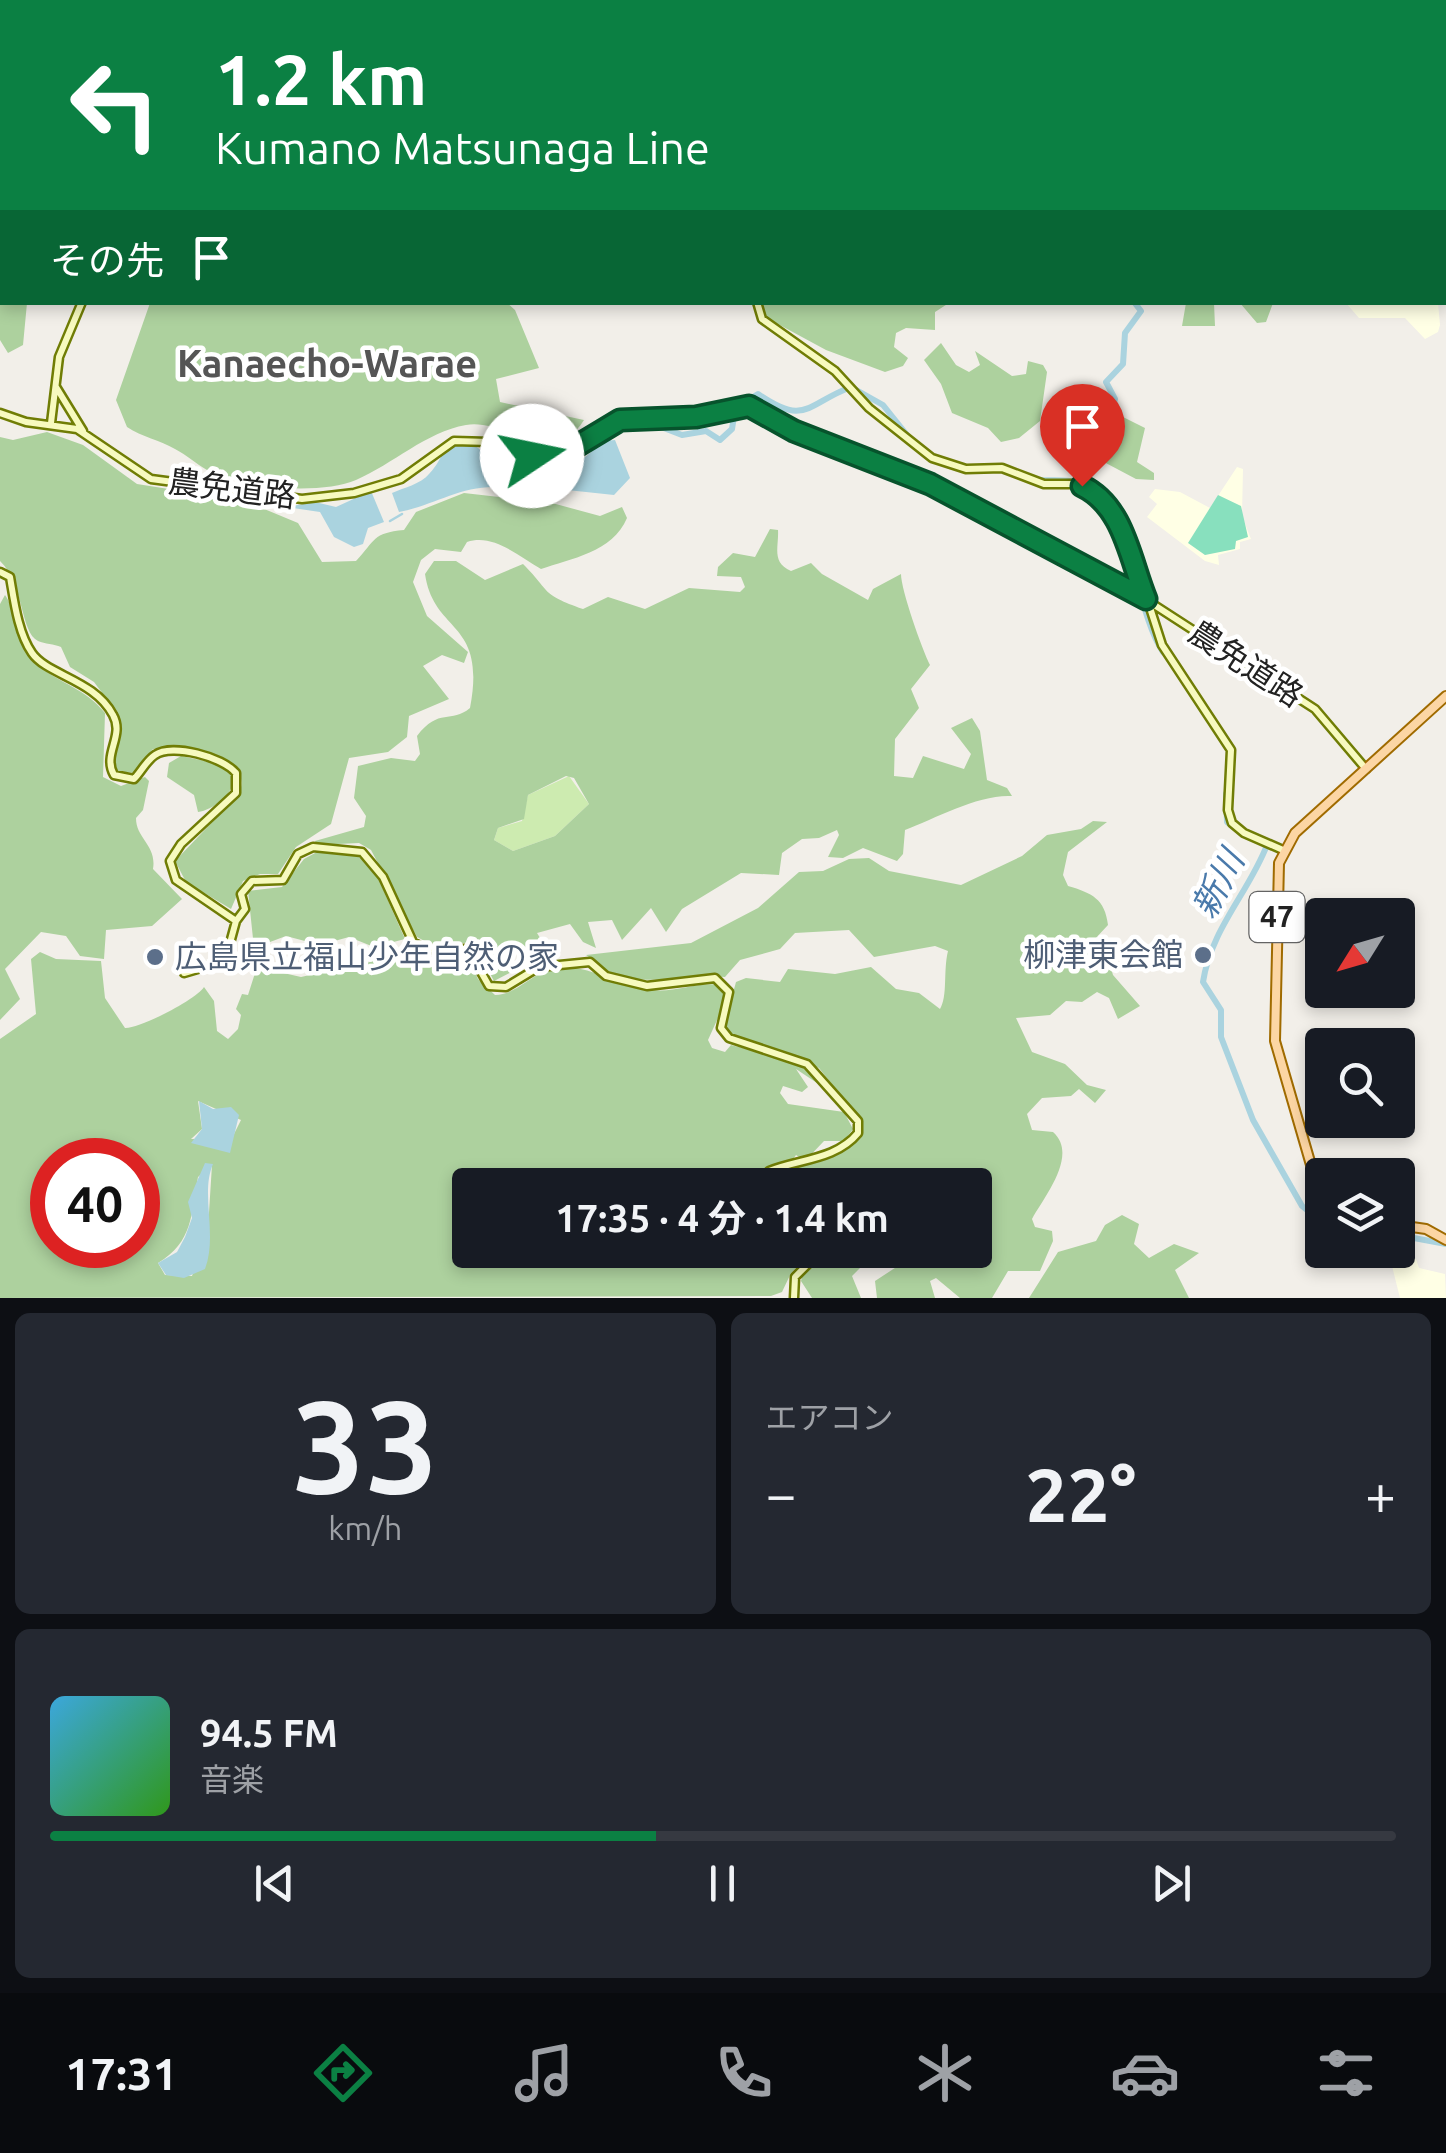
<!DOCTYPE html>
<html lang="ja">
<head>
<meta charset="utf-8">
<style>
  :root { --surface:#171b24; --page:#242831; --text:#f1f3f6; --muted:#9ea1a6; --line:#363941; --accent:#0b8043 }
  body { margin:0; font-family:Ubuntu,"Noto Sans JP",sans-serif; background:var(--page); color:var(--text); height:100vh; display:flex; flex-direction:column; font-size:38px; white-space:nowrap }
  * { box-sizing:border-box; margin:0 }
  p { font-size:32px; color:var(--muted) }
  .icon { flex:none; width:55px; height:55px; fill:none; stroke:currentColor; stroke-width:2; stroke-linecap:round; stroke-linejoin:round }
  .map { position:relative; height:1298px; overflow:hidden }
  .side { display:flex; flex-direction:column; gap:15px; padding:15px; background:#0d0f14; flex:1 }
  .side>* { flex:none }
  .top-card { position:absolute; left:0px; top:0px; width:1448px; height:305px; box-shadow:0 5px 15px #0003; background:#0b8043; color:#fff; overflow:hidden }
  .needle { width:65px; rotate:233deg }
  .buttons { position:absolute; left:1305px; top:898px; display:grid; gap:20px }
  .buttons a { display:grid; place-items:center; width:110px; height:110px; border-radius:10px; background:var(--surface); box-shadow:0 5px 15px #0003; font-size:50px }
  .speed { position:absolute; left:30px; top:1138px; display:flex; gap:20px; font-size:50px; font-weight:700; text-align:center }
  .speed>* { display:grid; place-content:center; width:130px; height:130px; border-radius:50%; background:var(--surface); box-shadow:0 5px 15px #0003; line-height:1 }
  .speed .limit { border:15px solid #d22; background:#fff; color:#111 }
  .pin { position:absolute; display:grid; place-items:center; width:85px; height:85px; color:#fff; margin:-102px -42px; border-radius:50% 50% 50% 0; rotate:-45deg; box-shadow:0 0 10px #0007 }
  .pin .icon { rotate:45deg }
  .me { position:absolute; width:110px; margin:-55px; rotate:79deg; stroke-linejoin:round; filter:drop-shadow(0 0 8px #0008) }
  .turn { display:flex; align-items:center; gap:35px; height:210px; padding:0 50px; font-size:45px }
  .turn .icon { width:130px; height:130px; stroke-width:2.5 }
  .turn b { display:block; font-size:70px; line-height:85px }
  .then { display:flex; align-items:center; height:95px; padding:0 50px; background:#0003; gap:20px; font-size:38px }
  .big { font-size:75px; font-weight:700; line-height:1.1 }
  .side .widget { flex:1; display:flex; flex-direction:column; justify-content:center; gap:15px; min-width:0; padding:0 35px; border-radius:15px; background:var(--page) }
  .side .dial { align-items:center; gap:0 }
  .dial b { font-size:130px; line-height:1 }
  .song { display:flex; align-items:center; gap:30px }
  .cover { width:120px; height:120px; border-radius:15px; background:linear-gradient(135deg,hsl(200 70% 55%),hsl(110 70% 35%)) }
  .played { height:10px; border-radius:5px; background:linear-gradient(90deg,var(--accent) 45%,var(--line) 45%) }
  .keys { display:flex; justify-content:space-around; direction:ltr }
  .heat { display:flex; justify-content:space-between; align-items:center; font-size:55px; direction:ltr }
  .side .tiles { flex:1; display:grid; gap:15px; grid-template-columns:1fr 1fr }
  .widget:last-child { grid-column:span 2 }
  .trip { position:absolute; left:452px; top:1168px; width:540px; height:100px; border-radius:10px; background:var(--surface); box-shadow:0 5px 15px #0003; font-weight:700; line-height:100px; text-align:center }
  .tab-bar { display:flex; height:160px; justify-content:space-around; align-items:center; background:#090b0e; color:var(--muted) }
  .tab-bar .icon { width:70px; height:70px }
  .tab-bar .selected { color:var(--accent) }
  .tab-bar b { font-size:45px; color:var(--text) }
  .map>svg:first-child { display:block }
  .education { fill:#ffffe5 }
  .grass { fill:#cdebb0 }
  .forest { fill:#add19e; fill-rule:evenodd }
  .pitch { fill:#88e0be }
  .water { fill:#aad3df }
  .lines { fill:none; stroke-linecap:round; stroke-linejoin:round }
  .stream { stroke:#aad3df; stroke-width:2.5 }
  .river { stroke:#aad3df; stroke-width:6 }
  .secondary-casing { stroke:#707d05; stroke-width:11 }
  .primary-casing { stroke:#a06b00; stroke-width:12 }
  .secondary { stroke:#f7fabf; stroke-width:6 }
  .primary { stroke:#fcd6a4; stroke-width:8 }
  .route-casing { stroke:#07532c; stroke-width:25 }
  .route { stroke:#0b8043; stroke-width:18 }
  .service-dot { fill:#5c6f8a; stroke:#fff; stroke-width:4 }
  .labels { text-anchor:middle; stroke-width:9; stroke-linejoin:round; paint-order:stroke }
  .shield { fill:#fff; stroke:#646464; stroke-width:2.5 }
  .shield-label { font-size:30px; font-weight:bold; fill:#222 }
  .street-label { font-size:32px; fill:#222; stroke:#fff }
  .service-label { font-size:32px; fill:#4e5e75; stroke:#fff; text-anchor:end }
  .water-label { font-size:35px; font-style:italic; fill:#4a7aab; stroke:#fff }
  .quarter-label { font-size:38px; font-weight:bold; fill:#555; stroke:#fff }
</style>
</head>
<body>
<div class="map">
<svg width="1446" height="1298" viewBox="0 0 1446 1298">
  <rect width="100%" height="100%" fill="#f2efe9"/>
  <path class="education" d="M1346,303H1438L1440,325L1438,332L1425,339L1405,318H1359Z
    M1237,467L1243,469L1242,516L1251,539L1240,542V549L1218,555L1219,565L1205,561L1147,517L1157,504L1149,497L1155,489L1180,492L1210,508Z
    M1408,1258L1416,1259L1419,1268L1445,1274L1446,1298H1400L1391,1262Z"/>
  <path class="grass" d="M569,776L589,804L555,836L513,851L494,840L498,828L522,821L528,795Z"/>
  <path class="forest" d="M253,0H418L422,2H252Z
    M484,0H1011L475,2Z
    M1400,0H1446L1445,262V2Z
    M0,14L2,302L27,303L23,345L8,353L0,340Z
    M506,302L515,310L539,368L496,379L500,402L584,420C555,468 505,418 466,425C426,432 393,464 356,480C321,495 241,489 207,470C196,464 187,455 175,449C160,440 142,437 127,427L116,400L150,303Z
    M761,303H949L935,312V330L906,328L896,333L894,347L908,358L903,366L885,372L826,350L765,317Z
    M1186,303H1214L1215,326H1182Z
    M1240,303H1273L1266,322L1257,323Z
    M941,343L956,365L969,372L980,365L975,351L1012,376L1026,374L1028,361L1043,365L1047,372L1040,421L1019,438L1001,442L988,428L952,413L941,384L924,360Z
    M1114,398L1117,414L1145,428L1137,462L1154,473V480L1136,479L1102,461Z
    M47,432L83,445L137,484L245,501L298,523L322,562L356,561C376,540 372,533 404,530L416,512L464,493L552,503L600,516L622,507L627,518C613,552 570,559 541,569C519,557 494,533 467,542L461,552L435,549L421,560L413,582L427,616L468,652L464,663L442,655L423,666L449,699L409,716L407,737L388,752L349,758L331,824L296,847L278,874H260L243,881L231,909L186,882L175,861L239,794C256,752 179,747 153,749L134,773L117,771L113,763L120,731L112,706L94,682L70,667L61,647C54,644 45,644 38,641C20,632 24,583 0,561V437L13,440Z
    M770,529L778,530C779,547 771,562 791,571L811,563L822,574L868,600L873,589L901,574C901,590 922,649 930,665L911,689L919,708L895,739L894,776L913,778L923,756L964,769L971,754L951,728L972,718L980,731L987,780L1007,788L1012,796C979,794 936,818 905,830L903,854L897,861L863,848L843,858L828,857L839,835L837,830L819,838L802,839L782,853L779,875L741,873L682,909L666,932L651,908L622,940L612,920L588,922L596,948L583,942L570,924L537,933L550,954H501L497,958L500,964L519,968L494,981L480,955L467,943L430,944L417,937L371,850L359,843L317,845L315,841L364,827L366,816L354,798L358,766L391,758L415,761L420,754L417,736C439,707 451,724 470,708C487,619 434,635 425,574L434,561H456L485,580L523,564C551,592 540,594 583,609L608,597L645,609L689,588L740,592L745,587L741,577L717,576L718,567L733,553L755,557ZM566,776L574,778L589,804L555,836L513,851L494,840L498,828L524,819L528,795Z
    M5,595C18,613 16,648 39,666C61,684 86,689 105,713L103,777L121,786L145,777L149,781L143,810L136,818C136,839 157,845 153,869L182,899L152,926L106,930L104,959L80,956L66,936L41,932L5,969L20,999L0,1020V604Z
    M181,756L224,765L234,780C232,795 213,810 198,812L194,795L167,777L169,763Z
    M1093,821L1107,822L1068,852L1063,875L1068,886C1092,893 1105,899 1108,925L1094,940L1106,952L1113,975L1140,1006L1118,1019L1109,998L1097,992L1082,1002L1066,1001L1050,1015L1016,1018L1032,1052L1065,1064L1087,1085L1106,1090L1095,1103L1079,1089L1071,1096L1042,1098L1027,1114L1032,1130L1053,1132C1079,1155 1044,1197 1032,1219L1035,1227L1052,1231L1053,1241L1040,1271H1008L992,1298H960L936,1278L930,1281L935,1298H877L875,1281L901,1264L897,1250H975V1185H767L777,1172C809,1166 834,1155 860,1136L863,1124L819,1068L729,1036L724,1026L736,982L746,978L780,982L788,969L835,974L871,967L896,989L919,993L940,1009C948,996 943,971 948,951L935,946L874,957L849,930L795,933L780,949L740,960L725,977C686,973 650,988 611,973C602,969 593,959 586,955L691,943L758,908L799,872L823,871L849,859L869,858L889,871L961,885L1022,856L1047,835L1081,829Z
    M317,852L360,853L370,860L405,939L374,947L349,937L320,945L286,936L254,948L248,891L282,887L304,859Z
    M40,952L56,959L101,961L105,998L125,1028C139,1029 197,999 204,987L214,1001L217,1031L228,1039L238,1029L241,1015L236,1009L242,994L248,995L257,967L301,977L388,958L403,967L424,958L466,953L478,979L495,995C517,995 533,971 557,968C592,964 617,987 652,990C676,993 697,981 721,985L727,998L708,1040L712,1048L725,1052L731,1045C759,1053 815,1057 826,1089L796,1069L808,1087L802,1092L783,1086L780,1093L788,1104L844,1112L853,1129L844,1141H824L805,1161L796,1155L791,1162L769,1166L745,1185H470V1250H816L791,1273L782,1292L771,1296L0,1298V1039L36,1014L31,959ZM198,1101L241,1120L232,1138L191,1139L202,1129ZM52,1160H138V1245H52ZM212,1165L208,1228L192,1276L165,1275L158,1263C193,1242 191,1215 198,1177Z
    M1122,1215L1139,1224L1134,1244L1149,1258L1174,1244L1199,1253L1175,1270L1189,1298H1029L1058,1252L1096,1241L1105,1225Z
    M825,1250H878L852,1276L861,1298H812L801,1281L803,1273Z"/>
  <path class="pitch" d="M1218,495L1241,506L1248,537L1236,541L1235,549L1205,555L1188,543Z"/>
  <path class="water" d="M615,440L630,478L614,495L558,489L530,475L538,468L570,469L605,441Z
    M472,444L481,450L489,449L496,460V487C460,486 432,506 399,512L392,493C403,488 421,484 429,474C448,454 436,445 472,444Z
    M371,491L384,522L368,528L363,544L354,547L334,537L320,512L286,507L315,502L336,507Z
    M199,1101L213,1109L231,1107L239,1115L230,1153L191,1143L202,1129Z
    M205,1163L213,1164C200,1194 218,1234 205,1269L184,1278L166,1275L158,1263L177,1252L185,1237L192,1218L188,1202Z"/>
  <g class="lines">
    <path class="stream" d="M489,454L502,450L532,471
      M390,521L402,514"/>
    <path class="river" d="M1133,2V0
      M745,402L758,394C806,427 806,404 851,387L883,405L907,435
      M1102,445L1115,399L1106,382L1123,364L1125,333L1141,311L1134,302
      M605,446L610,434L621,425H656L682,435L706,431L720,440L732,429L735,410
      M1037,480C1053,481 1070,478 1084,485C1135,507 1133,607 1163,652
      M1226,794L1227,822L1246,836
      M1262,843L1267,845C1249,892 1211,929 1203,982L1221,1010V1037L1253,1120L1302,1206L1322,1222
      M1398,1235L1446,1244"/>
    <defs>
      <path id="secondary" d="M474,0L475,2
        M231,2V0
        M757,302L762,319L835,371L869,408L932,458L966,469L1002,468L1044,484H1075L1095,495L1126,533L1162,645L1231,750L1228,810L1232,823L1244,833L1283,850
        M56,387L83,431
        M0,413L26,422L77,429L151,479L302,499L354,493L401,479L454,441L489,442L547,459L596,438L620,420L697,417L749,406L794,431L930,484L1145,599L1315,709L1366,769
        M51,423L59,357L82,302
        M0,572L10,577C14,600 18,633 32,653C47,675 95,680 113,715C125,736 102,754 114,775L134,779C141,772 146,761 155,755C172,743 223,757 236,773V793L181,844L170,861L176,880L236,921L227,954L211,965L184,973
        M236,921L245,909L241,894L252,881L283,880L298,854L313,847L362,852L383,877L413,942L425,949H468L489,986L506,987L539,967L590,962L606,976L647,986L715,978L729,992L721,1028L729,1038L807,1064L858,1121V1133C836,1160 798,1159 769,1171L761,1185
        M794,1298L795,1277L822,1250"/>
      <path id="primary" d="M1322,1203L1275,1041L1279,863L1295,833L1446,696
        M1398,1225L1426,1229L1446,1240"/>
    </defs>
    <use href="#secondary" class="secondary-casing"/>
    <use href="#primary" class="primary-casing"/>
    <use href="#secondary" class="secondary"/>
    <use href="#primary" class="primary"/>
  </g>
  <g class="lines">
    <defs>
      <path id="route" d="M532,456L557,458L620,420L696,417L749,406L794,431L930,484L1146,599C1130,560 1124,506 1082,486"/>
    </defs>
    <use href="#route" class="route-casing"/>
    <use href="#route" class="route"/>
  </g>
  <g class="service-dot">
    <circle cx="1203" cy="955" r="10"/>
    <circle cx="155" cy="957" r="10"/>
  </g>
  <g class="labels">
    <rect class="shield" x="1249.5" y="892" width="55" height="50" rx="8"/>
    <g class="shield-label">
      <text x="1277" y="927">47</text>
    </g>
    <g class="street-label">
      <text transform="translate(232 489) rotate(7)" y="11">農免道路</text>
      <text transform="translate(1246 664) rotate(33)" y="11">農免道路</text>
    </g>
    <g class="service-label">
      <text x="1183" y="966">柳津東会館</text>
      <text x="175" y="968" text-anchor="start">広島県立福山少年自然の家</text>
    </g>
    <g class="water-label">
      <text transform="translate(1218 884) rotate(-62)" y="12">新川</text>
    </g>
    <g class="quarter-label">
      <text x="327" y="377">Kanaecho-Warae</text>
    </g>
  </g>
</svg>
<div class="buttons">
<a><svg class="needle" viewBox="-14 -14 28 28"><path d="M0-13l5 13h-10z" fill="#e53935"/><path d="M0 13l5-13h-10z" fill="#9ea1a6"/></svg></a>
<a><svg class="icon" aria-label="search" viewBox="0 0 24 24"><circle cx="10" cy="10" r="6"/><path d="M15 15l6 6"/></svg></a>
<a><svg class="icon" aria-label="layers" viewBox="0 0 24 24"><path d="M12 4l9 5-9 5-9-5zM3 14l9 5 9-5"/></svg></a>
</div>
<div class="speed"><div class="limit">40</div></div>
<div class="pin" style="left:1082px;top:486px;background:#d93025"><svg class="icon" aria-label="arrive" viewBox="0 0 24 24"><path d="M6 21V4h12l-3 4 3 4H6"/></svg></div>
<svg class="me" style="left:532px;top:456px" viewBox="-20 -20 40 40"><circle r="19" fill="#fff"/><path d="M0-13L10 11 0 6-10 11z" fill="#0b8043"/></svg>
<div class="trip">17:35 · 4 分 · 1.4 km</div>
<div class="top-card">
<div class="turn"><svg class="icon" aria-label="left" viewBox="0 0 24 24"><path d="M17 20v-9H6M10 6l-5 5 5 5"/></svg><div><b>1.2 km</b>Kumano Matsunaga Line</div></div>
<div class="then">その先<svg class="icon" aria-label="arrive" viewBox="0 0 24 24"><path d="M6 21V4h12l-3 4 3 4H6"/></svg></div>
</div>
</div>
<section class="side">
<div class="tiles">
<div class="widget dial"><b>33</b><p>km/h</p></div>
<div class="widget"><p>エアコン</p>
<div class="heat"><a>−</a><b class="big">22°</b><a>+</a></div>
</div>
<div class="widget">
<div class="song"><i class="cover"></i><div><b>94.5 FM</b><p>音楽</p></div></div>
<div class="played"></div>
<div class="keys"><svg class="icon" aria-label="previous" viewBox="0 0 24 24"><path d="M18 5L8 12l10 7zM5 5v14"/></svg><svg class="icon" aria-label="pause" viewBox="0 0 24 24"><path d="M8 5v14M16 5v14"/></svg><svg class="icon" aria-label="next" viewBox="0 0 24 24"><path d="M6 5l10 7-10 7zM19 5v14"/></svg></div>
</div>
</div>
</section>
<nav class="tab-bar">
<b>17:31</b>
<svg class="icon selected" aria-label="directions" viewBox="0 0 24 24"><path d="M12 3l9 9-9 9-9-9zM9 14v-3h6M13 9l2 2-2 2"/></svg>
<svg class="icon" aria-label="music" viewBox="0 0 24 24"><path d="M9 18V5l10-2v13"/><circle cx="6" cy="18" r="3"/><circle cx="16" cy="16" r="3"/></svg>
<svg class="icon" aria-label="phone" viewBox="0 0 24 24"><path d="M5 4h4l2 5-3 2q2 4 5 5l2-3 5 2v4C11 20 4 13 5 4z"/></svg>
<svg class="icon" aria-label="climate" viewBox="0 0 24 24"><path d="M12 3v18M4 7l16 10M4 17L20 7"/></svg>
<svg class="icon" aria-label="car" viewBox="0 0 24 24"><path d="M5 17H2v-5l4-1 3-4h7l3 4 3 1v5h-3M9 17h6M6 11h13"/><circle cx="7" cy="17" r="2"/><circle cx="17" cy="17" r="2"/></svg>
<svg class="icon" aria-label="filters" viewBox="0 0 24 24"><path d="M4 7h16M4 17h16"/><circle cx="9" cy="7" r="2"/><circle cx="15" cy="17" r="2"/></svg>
</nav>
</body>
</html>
